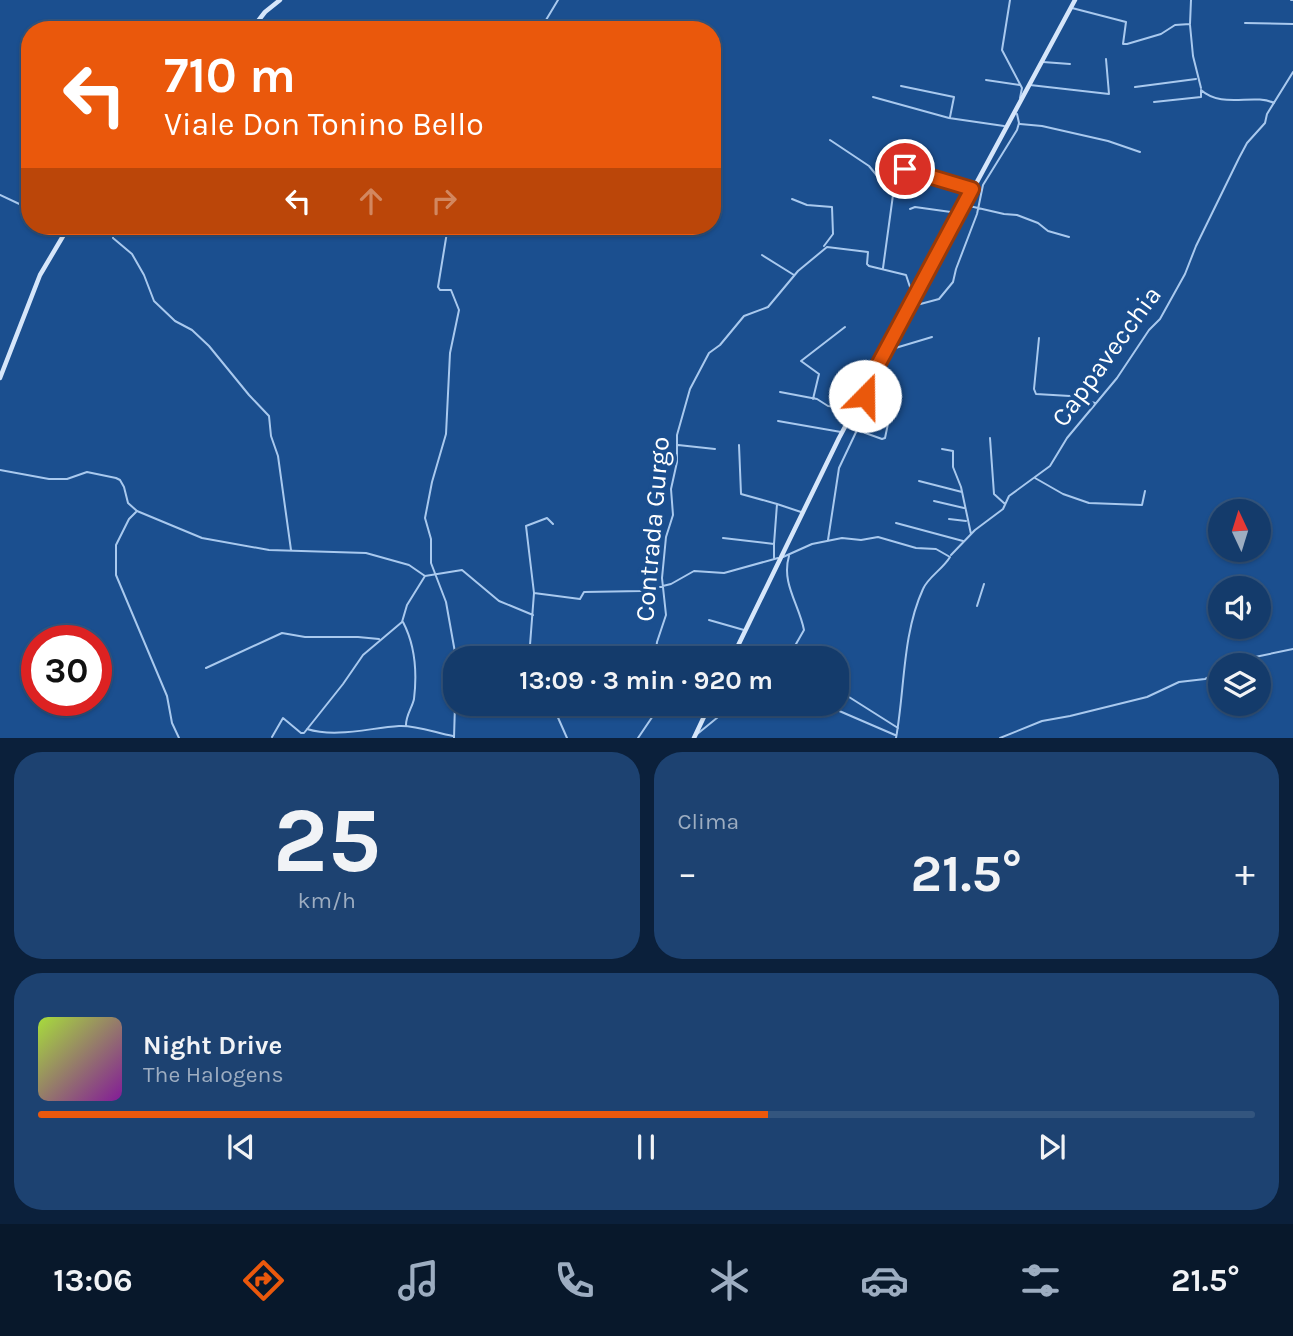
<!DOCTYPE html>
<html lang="it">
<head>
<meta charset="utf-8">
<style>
  :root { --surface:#143b6b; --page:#1d4271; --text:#f1f3f6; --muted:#9dadc1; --line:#33557e; --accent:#ea580c }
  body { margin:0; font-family:Karla,sans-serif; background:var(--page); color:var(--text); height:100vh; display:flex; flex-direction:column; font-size:26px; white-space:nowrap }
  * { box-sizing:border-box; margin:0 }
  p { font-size:23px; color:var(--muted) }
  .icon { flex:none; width:38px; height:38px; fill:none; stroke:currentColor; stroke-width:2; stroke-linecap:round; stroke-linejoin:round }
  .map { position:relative; height:738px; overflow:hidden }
  .sheet { display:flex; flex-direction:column; gap:14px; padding:14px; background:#0b203b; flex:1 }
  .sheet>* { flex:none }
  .guide { position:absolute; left:21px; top:21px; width:700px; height:214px; border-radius:28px; box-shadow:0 2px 5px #0004,0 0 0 2px var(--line); background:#ea580c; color:#fff; overflow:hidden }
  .needle { width:46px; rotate:356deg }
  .tools { position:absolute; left:1208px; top:499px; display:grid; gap:14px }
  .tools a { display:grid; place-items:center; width:63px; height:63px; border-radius:50%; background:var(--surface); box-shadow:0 2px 5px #0004,0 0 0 2px var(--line); font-size:35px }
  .speed { position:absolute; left:21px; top:625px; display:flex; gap:14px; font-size:35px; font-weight:700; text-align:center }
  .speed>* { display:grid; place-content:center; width:91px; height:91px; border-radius:50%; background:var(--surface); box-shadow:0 2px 5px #0004,0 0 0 2px var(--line); line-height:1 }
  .speed .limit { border:10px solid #d22; background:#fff; color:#111 }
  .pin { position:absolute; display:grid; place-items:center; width:60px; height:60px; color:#fff; margin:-30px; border:4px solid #fff; border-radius:50%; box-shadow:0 2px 7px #0007 }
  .me { position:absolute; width:77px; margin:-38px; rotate:22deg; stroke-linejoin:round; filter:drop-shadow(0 0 5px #0008) }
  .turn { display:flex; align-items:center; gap:24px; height:147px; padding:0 28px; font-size:32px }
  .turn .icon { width:91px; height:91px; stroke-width:2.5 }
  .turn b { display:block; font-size:49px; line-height:60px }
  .lanes { display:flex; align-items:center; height:66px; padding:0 28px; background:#0003; justify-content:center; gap:35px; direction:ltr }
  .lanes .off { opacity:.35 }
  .big { font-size:52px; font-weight:700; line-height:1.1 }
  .sheet .card { flex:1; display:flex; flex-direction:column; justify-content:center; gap:10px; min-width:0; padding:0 24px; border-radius:28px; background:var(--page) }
  .sheet .dial { align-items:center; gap:0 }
  .dial b { font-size:91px; line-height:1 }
  .song { display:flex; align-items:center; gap:21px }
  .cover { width:84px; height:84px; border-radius:10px; background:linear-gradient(135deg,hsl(80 70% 55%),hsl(290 70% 35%)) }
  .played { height:7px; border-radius:4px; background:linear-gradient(90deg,var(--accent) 60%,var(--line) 60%) }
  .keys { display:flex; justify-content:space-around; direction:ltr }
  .heat { display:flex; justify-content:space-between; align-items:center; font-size:38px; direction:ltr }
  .sheet .tiles { flex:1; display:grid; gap:14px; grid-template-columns:1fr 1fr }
  .card:last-child { grid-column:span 2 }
  .trip { position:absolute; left:443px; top:646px; width:406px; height:70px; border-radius:28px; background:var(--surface); box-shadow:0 2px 5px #0004,0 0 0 2px var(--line); font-weight:700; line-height:70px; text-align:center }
  .tabs { display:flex; height:112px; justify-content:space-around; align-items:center; background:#08182b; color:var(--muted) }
  .tabs .icon { width:49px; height:49px }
  .tabs .current { color:var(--accent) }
  .tabs b { font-size:32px; color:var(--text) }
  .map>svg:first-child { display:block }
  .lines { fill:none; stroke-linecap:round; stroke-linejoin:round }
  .street { stroke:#a9c9ee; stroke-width:2 }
  .secondary { stroke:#d6e6fa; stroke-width:4.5 }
  .route-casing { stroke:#983908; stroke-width:18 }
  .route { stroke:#ea580c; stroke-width:12 }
  .labels { text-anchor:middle; stroke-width:7; stroke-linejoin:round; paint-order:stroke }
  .street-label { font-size:26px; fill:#fff; stroke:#1b4f8f }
</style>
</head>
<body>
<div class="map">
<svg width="1293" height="738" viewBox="0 0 1293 738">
  <rect width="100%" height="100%" fill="#1b4f8f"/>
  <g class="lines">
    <path class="street" d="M1010,0L1002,50L1022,88L1020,98
      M1291,0H1293
      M1072,8L1126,22L1123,44H1127L1161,34L1175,25L1190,24L1191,0
      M1245,23L1293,24
      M1190,25L1193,56L1201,88
      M540,30L558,0
      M1043,62L1070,64
      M986,80L1020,85
      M1030,85L1109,94L1106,59
      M901,86L954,97L950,117
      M1135,87L1196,79
      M873,97L949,118L1004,126
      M1154,102L1201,97V90C1222,109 1254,93 1274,103
      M1020,124L1042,126L1108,141L1140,152
      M830,140L869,166L893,195L883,268
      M904,169L970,189
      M0,195L30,209
      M792,199L807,205L832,207L833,234L824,246
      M965,205L1004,214L1017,215L1038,223L1048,231L1069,237
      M910,209L915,207L958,213
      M114,226L113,238L132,254L144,275L154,301L175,321L192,330L209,346L249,395L269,416L271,436L278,456L291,550
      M448,226L438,287L440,290H451L459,310L450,353L446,434L432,482L425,518L431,539V563L446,602L456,658
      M762,255L794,275
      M913,306L939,299L953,282L956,269L977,214L983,185L1017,130L1019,123L1017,114
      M1039,338L1034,389L1036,394L1070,396L1095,403
      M780,392L817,399L828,406L853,409
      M813,399L819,374L801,361L845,327
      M778,421L841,432
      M857,430L882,439L885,438L890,414L866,396
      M990,438L994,494L1005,504
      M678,445L715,449
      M739,445L741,494L777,504
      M942,449L953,451V467L961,487L971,534
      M0,470L49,479H67L87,472L116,478L120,480L124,487L128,503L137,511L202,538L269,550L366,553L409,565L425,576
      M1035,478L1063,494L1089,503L1142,505L1145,491
      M919,481L962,492
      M934,501L964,508
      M136,512L129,519L116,545V575L167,696L172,723L179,738
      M949,519L966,521
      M896,523L963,541
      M723,538L774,544V558
      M828,540L839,468L857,430L865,396L892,349L932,337
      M774,544L777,504L801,512
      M951,555L975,530L1003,509L1009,496L1050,466L1067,438L1117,378L1149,330L1160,319L1185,274L1196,246L1239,158L1247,143L1265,123L1267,114L1293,72
      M783,557L812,544L842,538L861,540L878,537L916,548L936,549L950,557C943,569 928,577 923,589C902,635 905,689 896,738
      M534,593L580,599L584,592L642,591L671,584L694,571L724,573L778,558
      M977,606L984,584
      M709,620L744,630
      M403,622C415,645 417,674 414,699C412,708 406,715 406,725
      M791,652L797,658
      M534,658L530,645L534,593L526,526L547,518L553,524
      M655,658L657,642L666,615L662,578L666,537L673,515L671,489L677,462V435L690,389L709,353L720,345L744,316L768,307L798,271L827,247L868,252L867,264L869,266L906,275L913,296
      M788,658L804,630C799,604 781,583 789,556
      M1231,665L1255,657L1293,649
      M206,668L282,633L305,637H358L379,639
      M849,697L898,728
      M552,704L567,738
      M837,710L895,735
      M307,729C336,738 369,728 399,726C416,725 436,733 453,736
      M696,735L734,704
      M272,737L283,718L301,733H304L343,684L363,655L402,622L407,605L425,576L462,570L499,601L533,615
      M454,738L455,704
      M638,738L661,704
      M1000,738L1042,721L1070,716L1147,697L1179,682L1205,679L1220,671"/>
    <path class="secondary" d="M251,30L265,12L280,0
      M0,378L40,275L69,226
      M732,658L839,438L1075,0
      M694,738L710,704"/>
  </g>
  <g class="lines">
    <defs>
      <path id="route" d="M865,396L863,393L972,189L905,169"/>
    </defs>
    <use href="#route" class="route-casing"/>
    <use href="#route" class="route"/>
  </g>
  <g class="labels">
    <g class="street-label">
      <text transform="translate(1106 356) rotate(-54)" y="9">Cappavecchia</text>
      <text transform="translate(652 529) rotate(-85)" y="9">Contrada Gurgo</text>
    </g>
  </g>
</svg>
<div class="tools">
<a><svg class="needle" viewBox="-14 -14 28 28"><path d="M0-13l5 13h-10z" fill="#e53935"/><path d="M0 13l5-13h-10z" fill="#9dadc1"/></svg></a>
<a><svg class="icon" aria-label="sound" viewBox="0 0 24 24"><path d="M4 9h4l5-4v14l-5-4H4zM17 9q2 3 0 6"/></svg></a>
<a><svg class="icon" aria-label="layers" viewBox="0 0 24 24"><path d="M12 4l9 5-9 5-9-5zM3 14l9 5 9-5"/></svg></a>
</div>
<div class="speed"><div class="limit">30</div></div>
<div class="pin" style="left:905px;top:169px;background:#d93025"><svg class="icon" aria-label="arrive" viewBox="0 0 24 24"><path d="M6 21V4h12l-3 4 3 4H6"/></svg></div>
<svg class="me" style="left:865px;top:396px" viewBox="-20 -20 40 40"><circle r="19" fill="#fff"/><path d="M0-13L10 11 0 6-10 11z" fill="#ea580c"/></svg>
<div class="trip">13:09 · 3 min · 920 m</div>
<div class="guide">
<div class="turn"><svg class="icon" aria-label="left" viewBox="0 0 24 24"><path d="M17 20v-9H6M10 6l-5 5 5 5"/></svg><div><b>710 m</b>Viale Don Tonino Bello</div></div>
<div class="lanes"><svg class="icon" aria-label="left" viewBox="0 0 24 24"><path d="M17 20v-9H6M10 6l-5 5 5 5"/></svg><svg class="icon off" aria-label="ahead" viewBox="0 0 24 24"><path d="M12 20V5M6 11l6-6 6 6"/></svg><svg class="icon off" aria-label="right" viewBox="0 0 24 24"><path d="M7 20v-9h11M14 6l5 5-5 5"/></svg></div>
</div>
</div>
<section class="sheet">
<div class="tiles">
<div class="card dial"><b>25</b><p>km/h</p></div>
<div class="card"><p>Clima</p>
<div class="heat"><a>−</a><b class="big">21.5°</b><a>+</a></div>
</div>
<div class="card">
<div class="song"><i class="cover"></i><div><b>Night Drive</b><p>The Halogens</p></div></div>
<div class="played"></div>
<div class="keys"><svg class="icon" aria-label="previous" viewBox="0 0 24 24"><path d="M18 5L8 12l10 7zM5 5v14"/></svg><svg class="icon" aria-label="pause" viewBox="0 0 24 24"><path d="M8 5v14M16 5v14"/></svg><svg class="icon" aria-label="next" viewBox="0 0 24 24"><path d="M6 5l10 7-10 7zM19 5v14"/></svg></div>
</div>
</div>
</section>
<nav class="tabs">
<b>13:06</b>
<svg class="icon current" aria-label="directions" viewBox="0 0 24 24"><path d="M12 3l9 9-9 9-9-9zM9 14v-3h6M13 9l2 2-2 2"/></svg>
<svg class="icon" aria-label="music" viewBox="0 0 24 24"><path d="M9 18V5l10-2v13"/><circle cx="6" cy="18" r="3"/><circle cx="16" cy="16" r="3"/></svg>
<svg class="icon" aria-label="phone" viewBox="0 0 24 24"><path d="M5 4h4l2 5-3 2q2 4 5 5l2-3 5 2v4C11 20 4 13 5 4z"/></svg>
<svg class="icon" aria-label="climate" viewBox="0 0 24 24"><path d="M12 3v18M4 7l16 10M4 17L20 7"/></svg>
<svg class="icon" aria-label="car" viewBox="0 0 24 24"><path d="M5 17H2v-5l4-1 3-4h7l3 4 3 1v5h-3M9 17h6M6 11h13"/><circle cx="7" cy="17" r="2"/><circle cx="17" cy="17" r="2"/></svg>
<svg class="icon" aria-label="filters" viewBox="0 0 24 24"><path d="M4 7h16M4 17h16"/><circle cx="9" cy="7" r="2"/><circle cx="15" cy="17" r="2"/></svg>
<b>21.5°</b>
</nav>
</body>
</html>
